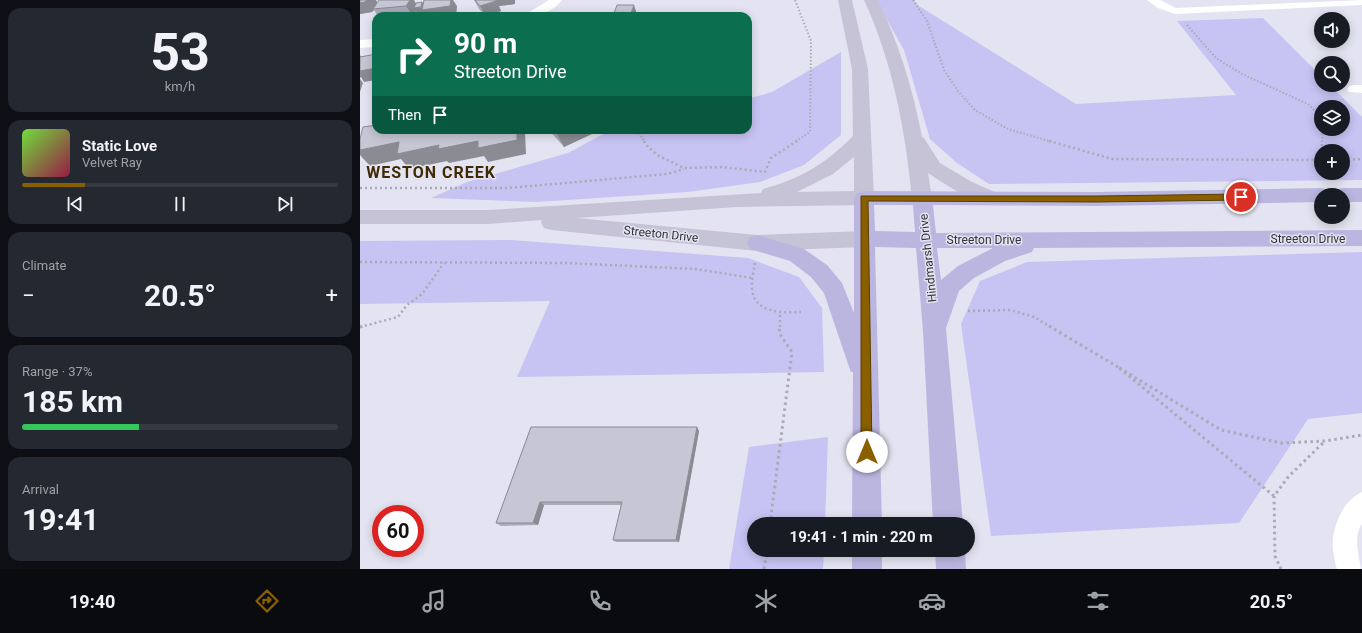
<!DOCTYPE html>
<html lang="en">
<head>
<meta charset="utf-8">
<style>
  :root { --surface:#171b24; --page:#242831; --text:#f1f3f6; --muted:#9ea1a6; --line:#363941; --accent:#895f00 }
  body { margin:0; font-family:Roboto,sans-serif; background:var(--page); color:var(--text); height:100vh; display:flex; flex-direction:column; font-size:15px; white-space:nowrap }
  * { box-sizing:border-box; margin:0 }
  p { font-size:13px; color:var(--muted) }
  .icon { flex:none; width:22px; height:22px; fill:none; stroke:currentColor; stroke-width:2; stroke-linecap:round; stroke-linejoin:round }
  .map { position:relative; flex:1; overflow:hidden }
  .side { display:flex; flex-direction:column; gap:8px; padding:8px; background:#0d0f14; width:360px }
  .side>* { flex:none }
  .top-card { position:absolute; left:12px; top:12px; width:380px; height:122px; border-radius:12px; box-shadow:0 2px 10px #0003; background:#0b6e4f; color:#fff; overflow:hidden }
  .controls { position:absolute; left:954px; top:12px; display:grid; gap:8px }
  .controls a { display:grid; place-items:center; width:36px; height:36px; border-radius:50%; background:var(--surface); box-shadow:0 2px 10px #0003; font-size:20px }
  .speed { position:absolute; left:12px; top:505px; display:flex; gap:8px; font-size:20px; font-weight:700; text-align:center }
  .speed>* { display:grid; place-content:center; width:52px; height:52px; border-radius:50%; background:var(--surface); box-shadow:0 2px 10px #0003; line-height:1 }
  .speed .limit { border:6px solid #d22; background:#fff; color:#111 }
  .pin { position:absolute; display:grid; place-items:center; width:34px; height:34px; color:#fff; margin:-17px; border:2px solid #fff; border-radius:50%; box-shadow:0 1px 4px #0007 }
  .me { position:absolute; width:44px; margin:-22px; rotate:0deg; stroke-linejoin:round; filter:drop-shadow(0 0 3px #0008) }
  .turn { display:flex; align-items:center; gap:14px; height:84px; padding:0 16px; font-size:18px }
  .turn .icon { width:52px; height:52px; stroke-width:2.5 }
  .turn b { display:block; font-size:28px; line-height:34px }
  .then { display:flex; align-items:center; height:38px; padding:0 16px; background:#0003; gap:8px; font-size:15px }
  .big { font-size:30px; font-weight:700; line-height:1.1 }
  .side .widget { flex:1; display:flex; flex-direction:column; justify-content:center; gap:6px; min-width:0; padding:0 14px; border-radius:12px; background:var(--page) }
  .side .dial { align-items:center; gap:0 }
  .dial b { font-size:52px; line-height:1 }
  .song { display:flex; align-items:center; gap:12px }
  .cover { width:48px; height:48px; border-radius:6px; background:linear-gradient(135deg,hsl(100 70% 55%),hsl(340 70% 35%)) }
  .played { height:4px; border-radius:2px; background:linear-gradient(90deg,var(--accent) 20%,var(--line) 20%) }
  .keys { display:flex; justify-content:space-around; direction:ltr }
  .heat { display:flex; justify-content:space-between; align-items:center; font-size:22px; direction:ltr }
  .charge { height:6px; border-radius:3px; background:linear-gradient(90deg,#34c759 37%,var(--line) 0) }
  .trip { position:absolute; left:387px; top:517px; width:228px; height:40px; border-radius:20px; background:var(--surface); box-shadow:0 2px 10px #0003; font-weight:700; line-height:40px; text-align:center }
  .tab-bar { display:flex; height:64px; justify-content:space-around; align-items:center; background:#090b0e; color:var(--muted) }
  .tab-bar .icon { width:28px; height:28px }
  .tab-bar .on { color:var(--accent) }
  .tab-bar b { font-size:18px; color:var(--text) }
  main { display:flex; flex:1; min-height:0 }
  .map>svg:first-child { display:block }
  .green { fill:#c7c3f3; fill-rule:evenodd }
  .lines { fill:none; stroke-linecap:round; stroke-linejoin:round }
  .path-far2 { stroke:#aaaab5; stroke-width:2; stroke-dasharray:1.5 2; stroke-linecap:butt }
  .path-far1 { stroke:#aaaab5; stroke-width:2.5; stroke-dasharray:2 3; stroke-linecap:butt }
  .path { stroke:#aaaab5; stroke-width:3; stroke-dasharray:2.5 3.5; stroke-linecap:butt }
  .street { fill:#fff; fill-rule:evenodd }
  .secondary { fill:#c6c3d6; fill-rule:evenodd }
  .primary { fill:#bbb6e0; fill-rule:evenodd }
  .wall { fill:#abaab6 }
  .shaded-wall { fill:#8b8b94 }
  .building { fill:#c7c6d4; stroke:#8b8b94 }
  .route { fill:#895f00; stroke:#593e00 }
  .labels { text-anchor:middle; stroke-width:3; stroke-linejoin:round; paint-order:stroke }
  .street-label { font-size:12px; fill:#323238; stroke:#e4e3f1 }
  .district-label { font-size:16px; font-weight:bold; letter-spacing:1px; fill:#3e2a03; stroke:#e4e3f1 }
</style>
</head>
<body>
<main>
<section class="side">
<div class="widget dial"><b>53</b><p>km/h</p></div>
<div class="widget">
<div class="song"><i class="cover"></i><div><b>Static Love</b><p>Velvet Ray</p></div></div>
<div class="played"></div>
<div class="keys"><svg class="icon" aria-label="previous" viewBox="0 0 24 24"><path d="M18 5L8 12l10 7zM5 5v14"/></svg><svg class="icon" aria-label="pause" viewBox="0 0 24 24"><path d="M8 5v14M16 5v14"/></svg><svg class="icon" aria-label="next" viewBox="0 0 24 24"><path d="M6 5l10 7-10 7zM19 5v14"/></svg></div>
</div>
<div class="widget"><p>Climate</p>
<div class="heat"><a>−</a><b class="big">20.5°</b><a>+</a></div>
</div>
<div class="widget"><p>Range · 37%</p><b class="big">185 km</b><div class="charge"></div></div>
<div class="widget"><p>Arrival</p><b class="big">19:41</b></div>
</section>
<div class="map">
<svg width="1002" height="569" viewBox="0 0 1002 569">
  <rect width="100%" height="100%" fill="#e4e3f1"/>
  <path class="green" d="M516,0H554L559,6L716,104L876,95L817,21L903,18L961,76V85H970L1002,117V180L629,184L597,163L570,139L544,50ZM961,107H983V129H961ZM961,151H983V173H961Z
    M481,52V135L444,165L400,182L328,192L177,202L71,198L107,182L208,153L251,130H388V99L412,92Z
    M151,240L388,258L439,277L462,308L464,372L157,377L190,301L0,304V241Z
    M1002,252V413L948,419L879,523L631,536L601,324L620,281L667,262Z
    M468,437L465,524H394V550H464L463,569H369L389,447Z"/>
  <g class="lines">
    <path class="path-far2" d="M435,0L451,41L450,132L435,142
      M553,0L567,21L584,70L598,91L615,110L648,129L693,142
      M827,25L856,58L882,74L948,104L961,117
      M975,107L983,99
      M277,130L285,142
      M962,142L963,129"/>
    <path class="path-far1" d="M284,141L288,147L299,156L324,168L362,167L405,172L411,158L437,141
      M689,141L752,159L961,160
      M962,151V141
      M983,160L1002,159
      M960,174L961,168
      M0,188H148L307,174L324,169
      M0,262L206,263L335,269L393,278
      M395,263C394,271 391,280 392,289C394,313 422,313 441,312
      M608,311L650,310L674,317L691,327
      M0,327L38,317L47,305L62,294L84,263
      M420,327V313"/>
    <path class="path" d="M689,326L758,367
      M0,327L4,326
      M914,496L758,367L861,430L922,443L965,441L1002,435
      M410,524L432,352L419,333L420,326
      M404,569L407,550
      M921,569L915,556L914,496L929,476L965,441"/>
    <path class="street" d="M189,0H202C192,13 178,16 163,16Z
      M787,0H800L816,8L1002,0V5L815,14L798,8Z
      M16,39V47L0,48V40Z
      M994,85H1002V93L989,92L987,89L989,86Z
      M1002,492V524C993,536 999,556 1001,569H977C975,563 974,557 973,550C971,529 982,501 1002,492Z"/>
    <path class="secondary" d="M478,0H492L508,69L514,198L511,203L504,205L377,207L217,218L397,235L505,231L512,234L515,239L512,244L505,247L397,251L191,230L184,228L181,223L182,220L128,224H0V210H128L401,193L403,189C440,179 467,163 493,136L492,69ZM494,157V191L437,192L473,174Z
      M504,0H518C539,44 553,89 562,137L564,138L580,163L612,182L637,193L640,198L637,203C618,208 584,183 568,173L572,198L569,203L562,205L555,203L552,198C545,129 533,63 504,0Z"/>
    <path class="primary" d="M961,188L968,190L971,195H961V202L738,206L573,205L576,233L1002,230V246L674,248L672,252L645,261L614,278L599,291L586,328L603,524H573L563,331L556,248L515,247L522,524H492L493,372H491L488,364L464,293L451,277L430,261L390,249L387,243L390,237L397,235L444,249L467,265L482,283L494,313V198L497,193L504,191L738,192ZM514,205H553L555,232L515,231ZM577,248H633L598,266L581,280Z
      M983,188H1002V202H983V195H973L976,190Z
      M492,550H522V569H492Z
      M575,550H605L606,569H576Z"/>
  </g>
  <path class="wall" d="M0,0L18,3H56L62,2L63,3L97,6L96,15L91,16H66L63,12L57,13L56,11L53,16H18L14,10L12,12L0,14Z
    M114,0H155V4L139,6L141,11L126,16L119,9Z
    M189,130H232L234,133L204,147Z
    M171,427L339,431L319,542H256L253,540L261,505H184L178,525L141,526L136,523Z"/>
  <path class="shaded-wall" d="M7,0H16L18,4L13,9L14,10L12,12L0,14V3Z
    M50,0H54L58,7L62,2L65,7L91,0H93L97,6L96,15L91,16H66L63,12L57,13L56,11L53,16L46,6Z
    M135,0H155V4L139,6L141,11L126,16L120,6Z
    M274,5L277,14L276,16H270Z
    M0,55L6,63L16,68V80L4,82L1,77L0,78Z
    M0,79L3,83L0,92Z
    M19,130H25L32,139L164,130L165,132L166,154L128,162L124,156L89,163L87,161L49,169L41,159L10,166L0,155V150L18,132Z
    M202,130H232L234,133L204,147L196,132Z
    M337,427L339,431L319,542L316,540Z
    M180,502L184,505L178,525L173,523Z"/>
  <path class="building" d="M0,0H7L5,2L0,3Z
    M19,0H50L46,6L13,9Z
    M64,0H91L90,6L62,10Z
    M115,0H136V1L120,6Z
    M62,2L61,7L54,8L56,3Z
    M257,5H274L270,16H253Z
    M16,54V68L0,71V57Z
    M16,125V130H19L18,132L27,130H57V131L61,130H157V140L118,148V141L78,149L79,145L37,154L39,142L0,150V139L3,127Z
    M194,130H202L196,132Z
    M171,427H337L316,540H253L262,502H180L173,523H136Z"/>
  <path class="route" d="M881,194L885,197L881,200L738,202L508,201L512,452L511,455L507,457L503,455L501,452V196H738Z"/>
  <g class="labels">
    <g class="street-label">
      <text transform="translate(301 234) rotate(6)" y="4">Streeton Drive</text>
      <text x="948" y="243">Streeton Drive</text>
      <text x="624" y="244">Streeton Drive</text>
      <text transform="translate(568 258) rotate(-96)" y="4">Hindmarsh Drive</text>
    </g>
    <g class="district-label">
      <text x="71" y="178">WESTON CREEK</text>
    </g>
  </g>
</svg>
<div class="controls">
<a><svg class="icon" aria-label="sound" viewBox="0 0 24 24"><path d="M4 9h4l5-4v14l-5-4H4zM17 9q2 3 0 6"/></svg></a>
<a><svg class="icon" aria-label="search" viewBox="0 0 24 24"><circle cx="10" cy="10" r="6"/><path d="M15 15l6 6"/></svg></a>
<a><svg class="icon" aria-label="layers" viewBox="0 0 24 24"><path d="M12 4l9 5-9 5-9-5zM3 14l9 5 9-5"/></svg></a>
<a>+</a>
<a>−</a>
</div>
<div class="speed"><div class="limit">60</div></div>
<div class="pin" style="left:881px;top:197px;background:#d93025"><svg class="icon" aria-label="arrive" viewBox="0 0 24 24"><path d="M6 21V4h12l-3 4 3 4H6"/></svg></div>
<svg class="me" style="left:507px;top:452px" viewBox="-20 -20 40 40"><circle r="19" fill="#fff"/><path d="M0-13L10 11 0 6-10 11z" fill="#895f00"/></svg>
<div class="trip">19:41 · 1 min · 220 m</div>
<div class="top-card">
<div class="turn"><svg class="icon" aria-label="right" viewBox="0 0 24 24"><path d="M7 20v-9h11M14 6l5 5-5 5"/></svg><div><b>90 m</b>Streeton Drive</div></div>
<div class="then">Then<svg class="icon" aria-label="arrive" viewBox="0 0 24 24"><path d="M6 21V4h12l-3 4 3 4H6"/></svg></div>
</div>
</div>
</main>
<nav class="tab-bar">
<b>19:40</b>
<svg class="icon on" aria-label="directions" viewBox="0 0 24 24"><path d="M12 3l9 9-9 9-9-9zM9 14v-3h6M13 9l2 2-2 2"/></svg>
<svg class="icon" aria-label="music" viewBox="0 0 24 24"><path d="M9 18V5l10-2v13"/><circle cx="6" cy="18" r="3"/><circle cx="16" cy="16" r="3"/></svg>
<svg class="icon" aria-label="phone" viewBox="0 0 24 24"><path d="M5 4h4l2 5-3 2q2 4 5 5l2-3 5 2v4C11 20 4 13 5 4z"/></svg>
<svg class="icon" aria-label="climate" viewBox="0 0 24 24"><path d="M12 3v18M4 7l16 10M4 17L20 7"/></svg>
<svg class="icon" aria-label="car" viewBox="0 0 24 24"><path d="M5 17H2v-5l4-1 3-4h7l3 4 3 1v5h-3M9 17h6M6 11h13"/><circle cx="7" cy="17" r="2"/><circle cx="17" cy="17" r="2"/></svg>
<svg class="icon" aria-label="filters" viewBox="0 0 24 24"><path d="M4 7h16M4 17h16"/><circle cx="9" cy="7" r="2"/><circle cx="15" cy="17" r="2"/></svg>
<b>20.5°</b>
</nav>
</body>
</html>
